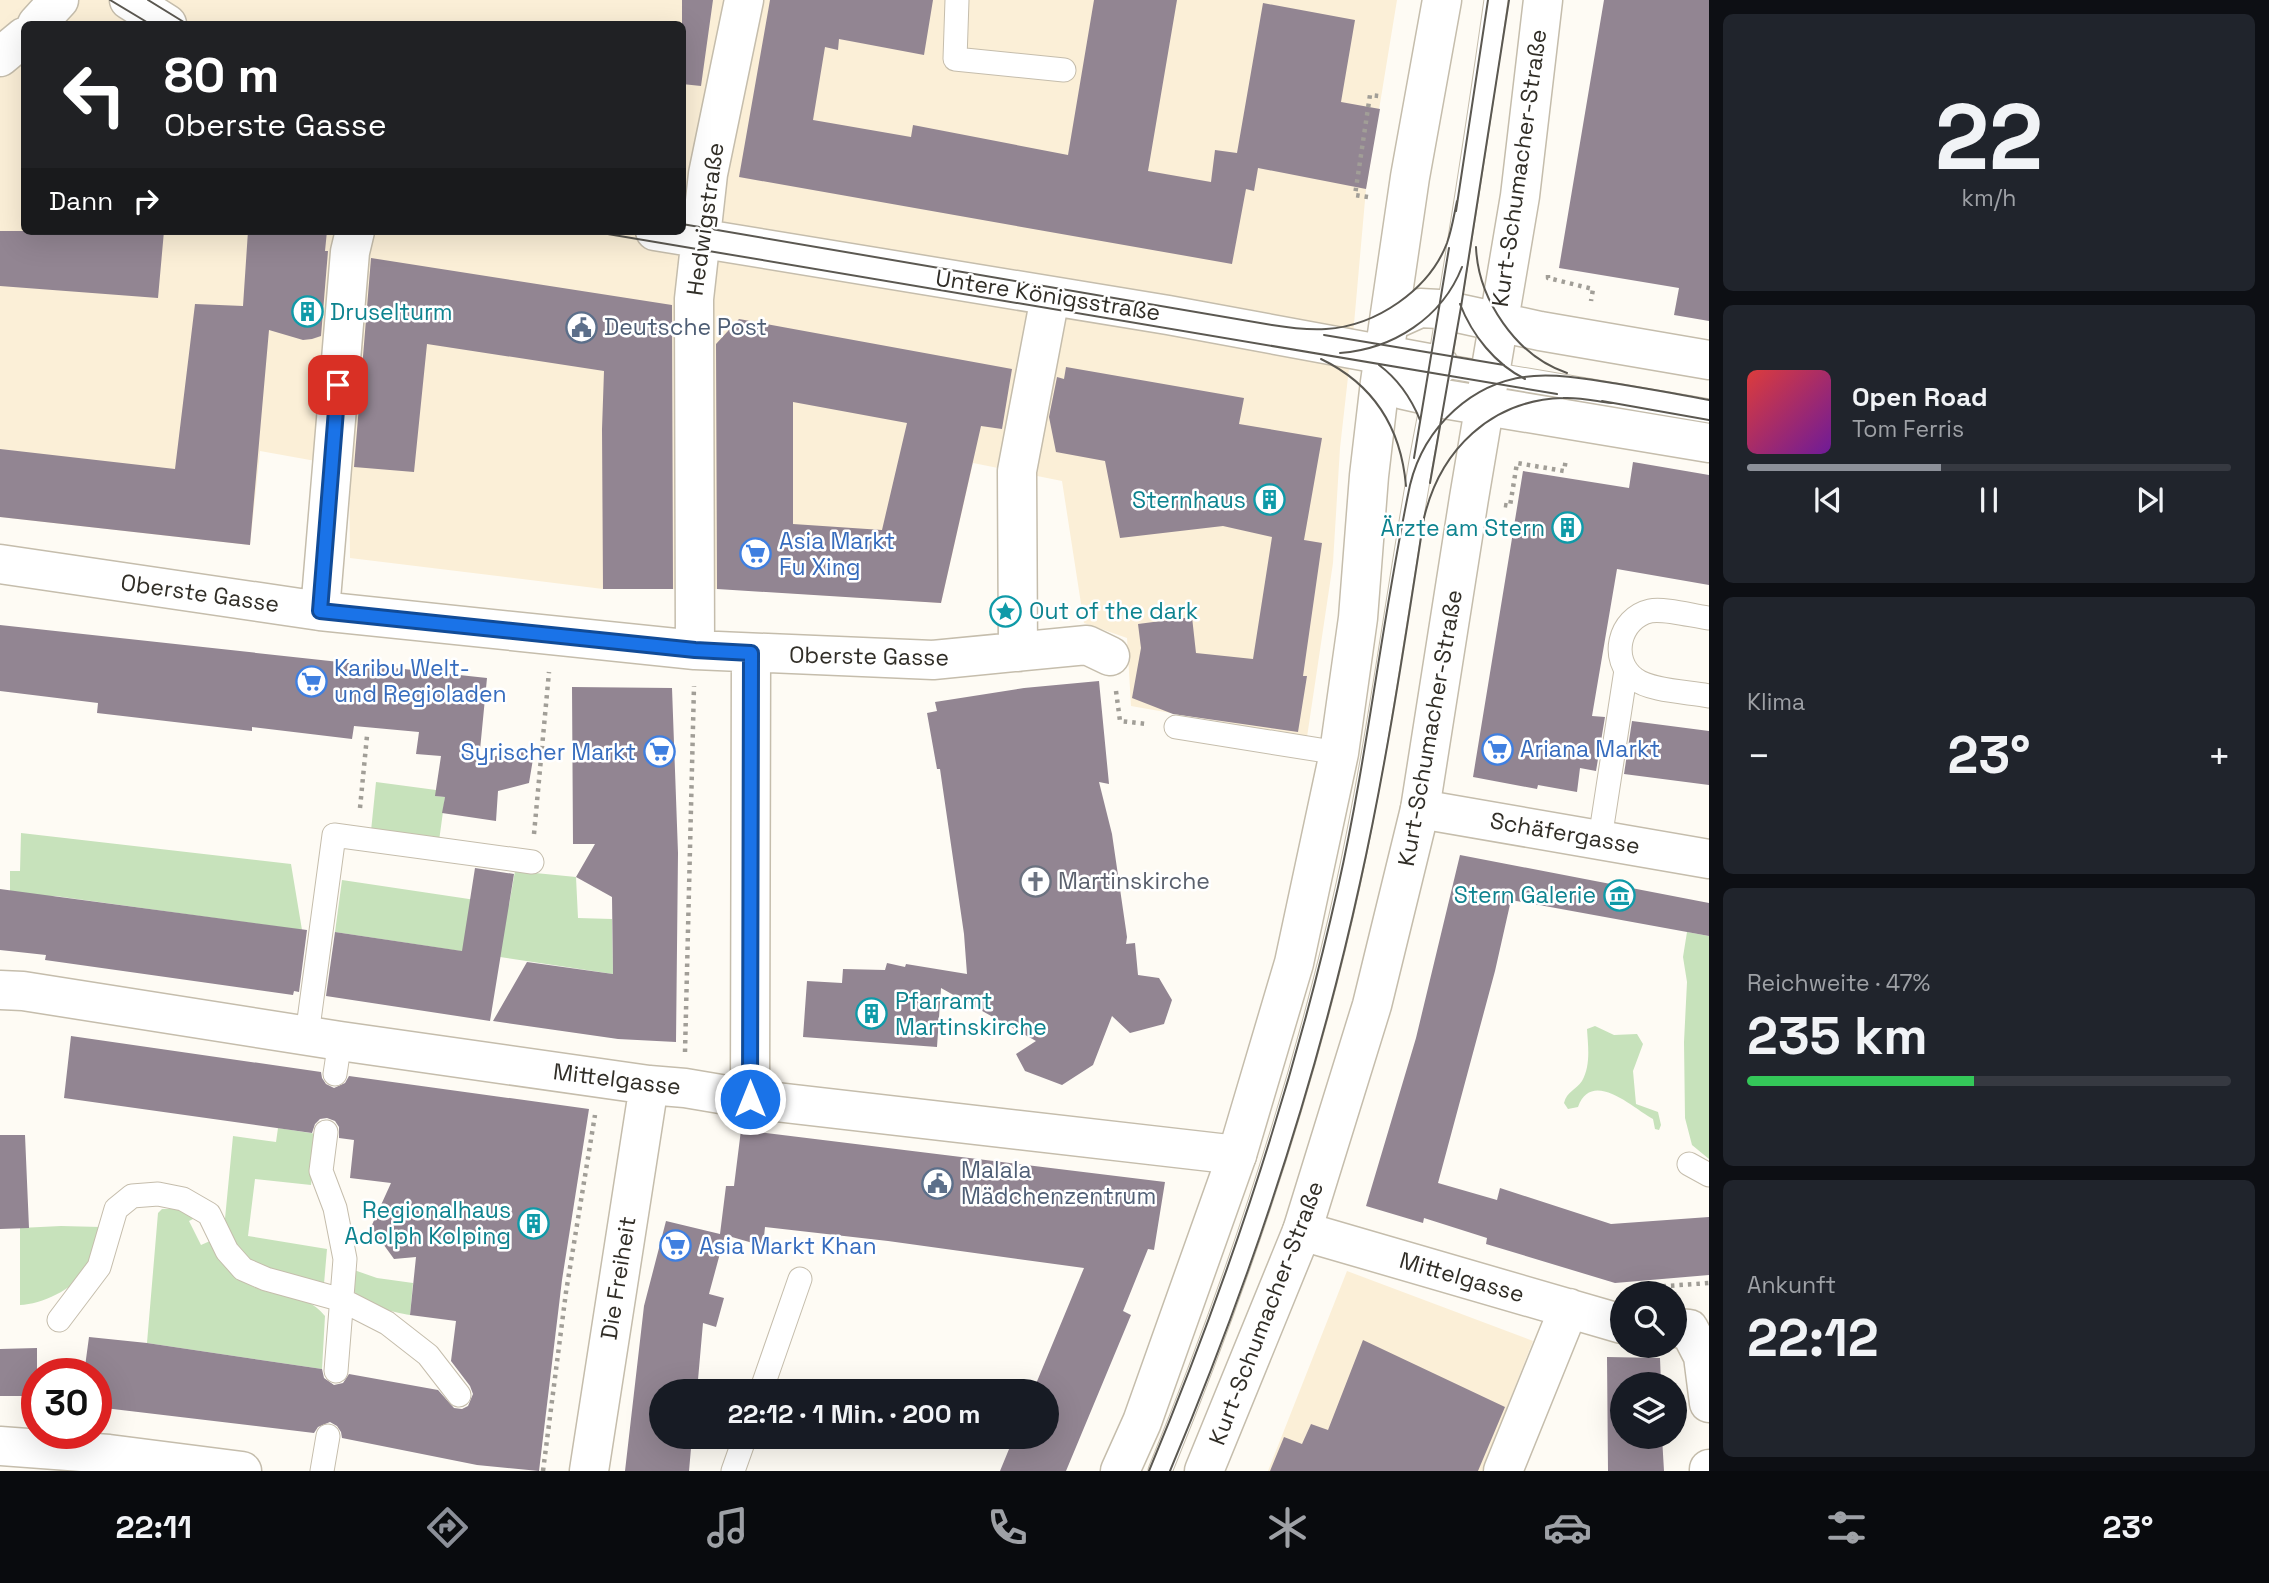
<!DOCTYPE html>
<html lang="de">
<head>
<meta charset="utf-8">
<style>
  :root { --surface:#171b24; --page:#20242c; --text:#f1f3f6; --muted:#9ea1a6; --line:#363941; --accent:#8c9099 }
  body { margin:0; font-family:"Space Grotesk",sans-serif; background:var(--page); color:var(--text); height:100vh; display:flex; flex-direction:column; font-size:26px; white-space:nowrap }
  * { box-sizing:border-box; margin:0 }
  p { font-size:23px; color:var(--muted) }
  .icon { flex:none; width:38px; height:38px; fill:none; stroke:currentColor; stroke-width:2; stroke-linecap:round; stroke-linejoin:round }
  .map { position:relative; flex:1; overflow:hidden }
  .drawer { display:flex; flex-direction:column; gap:14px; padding:14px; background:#0d0f14; width:560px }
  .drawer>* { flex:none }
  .top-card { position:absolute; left:21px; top:21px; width:665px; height:214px; border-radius:10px; box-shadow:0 7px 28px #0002; background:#202124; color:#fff; overflow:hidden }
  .tools { position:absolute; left:1610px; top:1281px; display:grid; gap:14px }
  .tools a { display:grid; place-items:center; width:77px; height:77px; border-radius:50%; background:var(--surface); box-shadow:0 7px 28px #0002; font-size:35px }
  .speed { position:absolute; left:21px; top:1358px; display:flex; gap:14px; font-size:35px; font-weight:700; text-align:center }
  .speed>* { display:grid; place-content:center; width:91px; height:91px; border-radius:50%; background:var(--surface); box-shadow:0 7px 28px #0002; line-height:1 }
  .speed .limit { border:10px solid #d22; background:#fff; color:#111 }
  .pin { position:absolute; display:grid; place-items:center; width:60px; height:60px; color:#fff; margin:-30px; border-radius:14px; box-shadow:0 4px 10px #0006 }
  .me { position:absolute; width:77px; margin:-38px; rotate:0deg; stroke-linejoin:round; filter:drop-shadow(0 0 5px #0008) }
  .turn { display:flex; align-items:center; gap:24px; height:147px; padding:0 28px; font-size:32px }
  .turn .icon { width:91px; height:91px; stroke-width:2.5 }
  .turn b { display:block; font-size:49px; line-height:60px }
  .then { display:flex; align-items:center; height:66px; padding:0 28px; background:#0003; gap:14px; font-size:26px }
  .big { font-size:52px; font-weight:700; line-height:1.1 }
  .drawer .tile { flex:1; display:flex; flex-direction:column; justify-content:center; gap:10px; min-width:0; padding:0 24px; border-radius:10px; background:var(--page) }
  .drawer .dial { align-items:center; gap:0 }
  .dial b { font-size:91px; line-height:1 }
  .song { display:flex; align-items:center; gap:21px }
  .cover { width:84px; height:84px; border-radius:10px; background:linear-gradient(135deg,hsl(0 70% 55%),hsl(280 70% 35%)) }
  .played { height:7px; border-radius:4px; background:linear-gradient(90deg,var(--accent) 40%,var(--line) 40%) }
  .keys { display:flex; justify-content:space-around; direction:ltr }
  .heat { display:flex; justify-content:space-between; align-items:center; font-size:38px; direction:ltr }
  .charge { height:10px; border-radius:5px; background:linear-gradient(90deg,#34c759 47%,var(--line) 0) }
  .trip { position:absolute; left:649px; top:1379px; width:410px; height:70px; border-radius:35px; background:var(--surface); box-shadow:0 7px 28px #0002; font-weight:700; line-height:70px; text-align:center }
  .tab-bar { display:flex; height:112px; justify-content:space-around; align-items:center; background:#090b0e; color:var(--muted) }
  .tab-bar .icon { width:49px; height:49px }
  .tab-bar .active { color:var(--accent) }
  .tab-bar b { font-size:32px; color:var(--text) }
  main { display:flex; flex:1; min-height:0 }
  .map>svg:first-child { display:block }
  .built { fill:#fbefd7; fill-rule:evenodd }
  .green { fill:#c7e2bb }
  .building { fill:#928592; fill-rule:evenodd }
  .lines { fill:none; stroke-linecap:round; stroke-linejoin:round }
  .lane-casing { stroke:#c5bdac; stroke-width:25 }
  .street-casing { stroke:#c5bdac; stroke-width:41 }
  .secondary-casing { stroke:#c5bdac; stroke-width:41 }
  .path { stroke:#a19e97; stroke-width:4.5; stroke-dasharray:3.5 5; stroke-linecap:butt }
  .lane { stroke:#fff; stroke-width:23 }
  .street { stroke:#fff; stroke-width:38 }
  .secondary { stroke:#fff; stroke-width:38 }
  .tram { stroke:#5b5851; stroke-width:2 }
  .route-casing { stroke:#114b97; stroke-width:18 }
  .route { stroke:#1a73e8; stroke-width:12 }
  .labels { text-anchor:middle; stroke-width:5; stroke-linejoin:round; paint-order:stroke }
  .street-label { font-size:23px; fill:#312e27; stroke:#fff }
  .culture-label { font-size:23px; fill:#0d838f; stroke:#fff; text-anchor:end }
  .service-label { font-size:23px; fill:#4e5e75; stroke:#fff; text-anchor:start }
  .shop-label { font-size:23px; fill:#366cbe; stroke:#fff; text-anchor:start }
  .worship-label { font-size:23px; fill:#5b616d; stroke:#fff; text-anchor:start }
</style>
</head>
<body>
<main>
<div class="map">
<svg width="1709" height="1471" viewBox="0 0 1709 1471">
  <rect width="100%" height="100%" fill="#fefbf4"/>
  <path class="built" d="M0,0H1397L1366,189L1354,324L1340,448L1333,563L1307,737L1131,706L1127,638L1084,623L1062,481L973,463L941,603L728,589H603L350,558L349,467L260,451L250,545L0,517ZM24,24H682V231H24Z
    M1347,1271L1533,1341L1482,1471H1268Z"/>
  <path class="green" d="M376,782L436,790V796L445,797L439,841L371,831Z
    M21,833L291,864L302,930L55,896L10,903V871H20Z
    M515,871L576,877L578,918L612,919L613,974L335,932L342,880L509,905Z
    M1687,932L1709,936V1159L1692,1145L1685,1118L1684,1042L1687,982L1683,957Z
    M1595,1026L1614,1035L1637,1034L1643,1044L1633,1071L1636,1104L1658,1112L1661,1125L1659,1130L1655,1129L1653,1119C1634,1109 1592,1068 1578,1107L1568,1109L1564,1103C1567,1091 1576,1090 1582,1081C1591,1065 1588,1046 1587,1029Z
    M278,1128L317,1134L311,1185L255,1179L248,1236L327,1249L324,1284L268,1269L247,1260L224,1229L233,1136L276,1142Z
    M162,1209H178L195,1218L189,1221L201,1245L210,1241C221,1259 231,1274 250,1285C278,1301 301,1288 325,1316L322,1369L147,1343L158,1213Z
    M61,1226L101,1227C97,1239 94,1252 89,1264C79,1287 44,1304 20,1305V1228Z
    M354,1270L377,1278L413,1283L410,1315C394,1312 358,1306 353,1288C352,1283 354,1276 354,1270Z"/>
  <path class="building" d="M682,0H713L701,86L682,84Z
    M770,0H933L924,55L839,39L838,50L825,47L813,120L911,137L913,125L1068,155L1094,0H1177L1148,171L1211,182L1215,150L1237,153L1263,3L1355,20L1341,102L1380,109L1366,189L1258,168L1254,191L1246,189L1232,264L739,177Z
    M1604,0H1709V321L1674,315L1679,288L1559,268Z
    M0,231H164L158,298L0,286Z
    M248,231H327L325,251H328L321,336L312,339L303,340L269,330L250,545L0,517V449L175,469L195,304L243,306Z
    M371,258L672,305L673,589H603L602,429L604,371L427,344L414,472L354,467Z
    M739,319L1012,369L1002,429L981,426L941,603L717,589L716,344ZM793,402L907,423L882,530L793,524Z
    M1066,367L1244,398L1239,424L1322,438L1304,540L1322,543L1303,676H1307L1298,732L1173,714L1132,698L1141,648L1138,624L1192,617L1196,653L1253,659L1272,537L1223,526L1120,538L1105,461L1056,452L1049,417L1057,377L1064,379Z
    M1633,462L1709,475V585L1617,569L1592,716L1605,717L1596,771L1580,768L1577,792L1538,785L1537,789L1473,777L1523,471L1629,488Z
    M0,625L487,678L479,760L535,747L529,783L498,791L496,821L442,813L445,797L435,796L441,756L416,754L419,732L354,726L352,739L252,727V731L97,713L98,703L0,691Z
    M1099,681L1109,784L1099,782L1112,834L1127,937L1126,944L1135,943L1138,975L1159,978L1172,1000L1164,1024L1130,1033L1112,1016L1093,1065L1062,1085L1025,1071L1016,1054L1036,1041L941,988L937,1047L803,1037L807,981L842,983L843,969L885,970L887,963L905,967L906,964L967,974L964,934L940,769H937L927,713L937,711L935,702L1024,688Z
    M572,687L672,688L678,853L676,1042L618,1039L493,1021L527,962L613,974L612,897L576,877L595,844H573Z
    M1632,721L1709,731V785L1624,774Z
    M1460,855L1709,903V936L1511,900L1495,971L1438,1183L1497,1200L1500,1188L1611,1224L1709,1217V1275L1615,1283L1486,1244L1487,1238L1424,1218L1423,1223L1366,1206L1416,1038Z
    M475,868L514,874L490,1021L326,996L335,932L462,951Z
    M0,889L307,930L299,992L294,991L293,995L45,960L46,955L0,950Z
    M71,1036L321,1072L322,1078L326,1084L334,1088L345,1083L349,1076L589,1109L562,1280L539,1471L477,1465L342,1438L341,1432L337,1426L330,1422L318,1427L314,1433L96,1407V1374H84L89,1337L147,1343L322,1369L324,1378L334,1385L343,1383L349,1374L438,1390L454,1408L462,1409L468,1406L473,1394L470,1386L451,1361L456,1321L410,1315L416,1257L394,1259L371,1227L391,1183L350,1178L354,1140L339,1138V1127L335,1121L327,1118L320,1119L315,1124L312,1133L64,1098Z
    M741,1130L1165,1182L1154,1250L1148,1249L1123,1311L1131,1315L1066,1471H1000L1014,1437H1046V1391H1033L1084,1268L888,1241L765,1227L763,1246L725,1235L709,1294L724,1298L716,1327L703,1323L697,1391H662V1437H692L689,1471H625L644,1306L666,1221L720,1234L726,1186H734Z
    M0,1135H25L29,1228L0,1229Z
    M1363,1340L1505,1407L1478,1471H1270L1284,1437L1302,1444L1311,1424L1328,1430Z
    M37,1348V1396H0V1349Z
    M1607,1357L1660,1358L1661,1384H1622V1437H1662L1664,1471H1608Z"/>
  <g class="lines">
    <defs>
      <path id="lane" d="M957,0L955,59L1064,70
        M1439,365L1709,411
        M1709,618C1693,616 1664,608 1650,611C1619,618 1609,660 1635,679C1650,691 1690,692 1709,696
        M1176,727L1339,753
        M1600,839L1626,670
        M307,1035L334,835L532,862
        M335,1074L340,1041
        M326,1132L321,1171L335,1208L345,1259L336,1371
        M1689,1164L1709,1175
        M59,1320L99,1267L116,1209L132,1196L158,1194L183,1199L209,1214L227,1251L243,1269L266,1279L342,1300L387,1323L428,1355L459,1395
        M761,1391L800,1279
        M322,1471L328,1436
        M733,1471L745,1437
        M1160,1471C1238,1281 1304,1086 1348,885C1377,751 1395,615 1418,480C1424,440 1433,401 1440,361C1460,241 1479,121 1496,0"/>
      <path id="street" d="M129,0L167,24
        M37,24L59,0
        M0,57L24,37
        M655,231L1168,315L1439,365
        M0,564L320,611L695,650L933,660L1087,645L1110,656
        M320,611L350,252L355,231
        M695,650L694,299L708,174L744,0
        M1018,652L1017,471L1050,297
        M1420,809L1709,859
        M0,990L23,991L340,1041L649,1085L685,1088L750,1099L1237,1155
        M750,1099L751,653
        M1302,1231L1622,1324
        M1675,1328L1689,1329L1703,1356L1709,1403
        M0,1446L109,1454L242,1471
        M589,1471L649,1085
        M1503,1471L1569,1308
        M1709,1471V1469"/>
      <path id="secondary" d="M1389,322L1420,308L1439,309L1540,331L1709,360
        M1380,382L1404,390L1444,399L1709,443
        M1120,1471L1142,1422L1237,1155L1294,963L1339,753L1358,618L1369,476L1380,382L1410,177L1442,0
        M1204,1471L1302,1231L1372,1005L1420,809L1469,498L1520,196L1543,0"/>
    </defs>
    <use href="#lane" class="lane-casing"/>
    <use href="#street" class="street-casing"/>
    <use href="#secondary" class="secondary-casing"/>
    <path class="path" d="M1368,197L1355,195L1370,95L1379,96
      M1548,275V278L1593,289L1591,301
      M1504,505L1510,506L1517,463L1564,471L1566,459
      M1116,691L1120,721L1147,724
      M360,808L367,736
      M534,834L549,672
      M685,1052L694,686
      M1637,1288L1709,1283
      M543,1471L566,1292L595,1115"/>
    <use href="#lane" class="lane"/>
    <use href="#street" class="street"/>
    <use href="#secondary" class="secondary"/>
    <path class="tram" d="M110,0L150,24
      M148,0L187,24
      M1456,211L1488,0
      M682,224L1272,325C1290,328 1308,330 1326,329C1376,326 1429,290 1447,243C1452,229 1454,215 1457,201
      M590,231L1557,394
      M1476,247C1478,299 1516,356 1567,373
      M1460,304C1472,335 1495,364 1525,379
      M1324,335L1504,365
      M1340,353C1393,349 1442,318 1462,267
      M1321,359C1375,385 1401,428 1406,486
      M1379,365C1398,379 1411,398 1420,420
      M1602,401L1709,420
      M1414,458L1449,248
      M1430,483L1461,307L1509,0
      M1149,1471C1228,1281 1293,1088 1338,887C1368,754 1382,618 1410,485C1424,427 1473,380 1534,376C1562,374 1591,380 1619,384C1649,389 1679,394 1709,400
      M1170,1471C1250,1281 1316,1084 1360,883C1387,762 1405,640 1424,518C1440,450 1491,400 1563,398C1580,397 1595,401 1611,403"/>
  </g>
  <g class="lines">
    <defs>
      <path id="route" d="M338,385L320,611L695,650L751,653L750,1099"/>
    </defs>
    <use href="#route" class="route-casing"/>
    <use href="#route" class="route"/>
  </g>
  <defs>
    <symbol id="building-ring" viewBox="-11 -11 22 22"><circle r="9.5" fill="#fff" stroke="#0f9aa8" stroke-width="1.5"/><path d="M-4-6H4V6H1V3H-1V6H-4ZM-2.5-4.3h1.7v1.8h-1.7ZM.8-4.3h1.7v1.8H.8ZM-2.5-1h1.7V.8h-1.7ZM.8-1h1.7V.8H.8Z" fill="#0f9aa8"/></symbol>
    <symbol id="civic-ring" viewBox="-11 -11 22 22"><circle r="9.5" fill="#fff" stroke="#5c6f8a" stroke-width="1.5"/><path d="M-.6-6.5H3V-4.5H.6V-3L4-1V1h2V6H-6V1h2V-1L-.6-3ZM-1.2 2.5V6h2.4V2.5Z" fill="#5c6f8a"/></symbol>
    <symbol id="supermarket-ring" viewBox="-11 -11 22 22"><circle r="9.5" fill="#fff" stroke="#3f7fe0" stroke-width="1.5"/><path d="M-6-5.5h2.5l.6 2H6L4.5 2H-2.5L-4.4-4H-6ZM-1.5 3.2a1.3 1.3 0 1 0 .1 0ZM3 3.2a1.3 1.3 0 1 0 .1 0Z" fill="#3f7fe0"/></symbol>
    <symbol id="sight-ring" viewBox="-11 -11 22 22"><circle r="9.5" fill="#fff" stroke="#0f9aa8" stroke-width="1.5"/><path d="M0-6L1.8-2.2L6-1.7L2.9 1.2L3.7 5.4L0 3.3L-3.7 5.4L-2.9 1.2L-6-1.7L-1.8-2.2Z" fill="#0f9aa8"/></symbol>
    <symbol id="church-ring" viewBox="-11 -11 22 22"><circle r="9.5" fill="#fff" stroke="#6b7280" stroke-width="1.5"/><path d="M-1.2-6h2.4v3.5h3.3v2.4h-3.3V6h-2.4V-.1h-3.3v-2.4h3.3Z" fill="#6b7280"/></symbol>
    <symbol id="museum-ring" viewBox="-11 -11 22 22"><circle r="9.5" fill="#fff" stroke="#0f9aa8" stroke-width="1.5"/><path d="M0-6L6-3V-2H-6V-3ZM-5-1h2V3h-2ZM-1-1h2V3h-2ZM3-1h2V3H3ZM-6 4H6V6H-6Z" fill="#0f9aa8"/></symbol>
  </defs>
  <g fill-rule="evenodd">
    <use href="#building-ring" x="290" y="294" width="35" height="35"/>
    <use href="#civic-ring" x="564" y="310" width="35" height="35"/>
    <use href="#building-ring" x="1252" y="482" width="35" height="35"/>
    <use href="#building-ring" x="1550" y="510" width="35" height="35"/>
    <use href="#supermarket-ring" x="738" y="536" width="35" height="35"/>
    <use href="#sight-ring" x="988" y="594" width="35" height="35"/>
    <use href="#supermarket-ring" x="294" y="664" width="35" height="35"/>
    <use href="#supermarket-ring" x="1480" y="732" width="35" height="35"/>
    <use href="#supermarket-ring" x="642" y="734" width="35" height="35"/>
    <use href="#church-ring" x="1018" y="864" width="35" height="35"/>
    <use href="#museum-ring" x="1602" y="878" width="35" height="35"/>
    <use href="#building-ring" x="854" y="996" width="35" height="35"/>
    <use href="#civic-ring" x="920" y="1166" width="35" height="35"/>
    <use href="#building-ring" x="516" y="1206" width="35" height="35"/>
    <use href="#supermarket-ring" x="658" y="1228" width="35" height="35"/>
  </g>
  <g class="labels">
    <g class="street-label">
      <text transform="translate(1519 168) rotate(-82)" y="8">Kurt-Schumacher-Straße</text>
      <text transform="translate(705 219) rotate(-82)" y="8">Hedwigstraße</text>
      <text transform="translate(1048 295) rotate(9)" y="8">Untere Königsstraße</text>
      <text transform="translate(200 593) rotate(8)" y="8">Oberste Gasse</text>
      <text transform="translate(869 656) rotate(1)" y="8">Oberste Gasse</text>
      <text transform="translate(1430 728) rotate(-80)" y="8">Kurt-Schumacher-Straße</text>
      <text transform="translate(1565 833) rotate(10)" y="8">Schäfergasse</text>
      <text transform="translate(617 1079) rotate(7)" y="8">Mittelgasse</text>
      <text transform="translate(1462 1277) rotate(16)" y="8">Mittelgasse</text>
      <text transform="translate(618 1278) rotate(-81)" y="8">Die Freiheit</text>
      <text transform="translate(1266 1313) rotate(-69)" y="8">Kurt-Schumacher-Straße</text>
    </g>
    <g class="culture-label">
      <text x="330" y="320" text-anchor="start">Druselturm</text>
      <text x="1246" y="508">Sternhaus</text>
      <text x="1545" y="536">Ärzte am Stern</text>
      <text x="1029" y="619" text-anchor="start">Out of the dark</text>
      <text x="1596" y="903">Stern Galerie</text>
      <text x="895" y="1009" text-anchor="start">Pfarramt<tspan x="895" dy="26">Martinskirche</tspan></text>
      <text x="511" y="1218">Regionalhaus<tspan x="511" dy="26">Adolph Kolping</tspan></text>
    </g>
    <g class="service-label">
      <text x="604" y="335">Deutsche Post</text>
      <text x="961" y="1178">Malala<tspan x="961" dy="26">Mädchenzentrum</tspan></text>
    </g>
    <g class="shop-label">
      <text x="779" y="549">Asia Markt<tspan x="779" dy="26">Fu Xing</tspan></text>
      <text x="334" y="676">Karibu Welt-<tspan x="334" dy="26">und Regioladen</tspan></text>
      <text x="1520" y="757">Ariana Markt</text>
      <text x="636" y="760" text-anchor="end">Syrischer Markt</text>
      <text x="699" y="1254">Asia Markt Khan</text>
    </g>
    <g class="worship-label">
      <text x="1058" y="889">Martinskirche</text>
    </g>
  </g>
</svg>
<div class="tools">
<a><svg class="icon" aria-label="search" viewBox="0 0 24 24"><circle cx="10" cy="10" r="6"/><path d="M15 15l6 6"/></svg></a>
<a><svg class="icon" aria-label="layers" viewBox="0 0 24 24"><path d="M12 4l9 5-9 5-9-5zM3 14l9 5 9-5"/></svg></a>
</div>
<div class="speed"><div class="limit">30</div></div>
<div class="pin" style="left:338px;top:385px;background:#d93025"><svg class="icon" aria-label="arrive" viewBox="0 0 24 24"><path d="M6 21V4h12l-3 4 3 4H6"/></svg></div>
<svg class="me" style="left:750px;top:1099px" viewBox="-20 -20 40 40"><circle r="17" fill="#1a73e8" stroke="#fff" stroke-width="3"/><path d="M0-11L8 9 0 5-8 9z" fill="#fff"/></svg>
<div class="trip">22:12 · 1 Min. · 200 m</div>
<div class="top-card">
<div class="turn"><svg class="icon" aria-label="left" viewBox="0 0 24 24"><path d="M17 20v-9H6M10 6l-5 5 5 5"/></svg><div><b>80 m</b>Oberste Gasse</div></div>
<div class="then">Dann<svg class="icon" aria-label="right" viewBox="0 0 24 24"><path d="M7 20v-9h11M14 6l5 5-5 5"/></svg></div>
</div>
</div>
<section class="drawer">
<div class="tile dial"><b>22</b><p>km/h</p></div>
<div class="tile">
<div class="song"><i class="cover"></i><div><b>Open Road</b><p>Tom Ferris</p></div></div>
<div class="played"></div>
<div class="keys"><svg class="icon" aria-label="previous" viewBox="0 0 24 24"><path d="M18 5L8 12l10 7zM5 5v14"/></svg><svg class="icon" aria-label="pause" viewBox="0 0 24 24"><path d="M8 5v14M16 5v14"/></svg><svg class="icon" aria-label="next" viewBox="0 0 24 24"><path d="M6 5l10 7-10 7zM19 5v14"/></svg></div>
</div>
<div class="tile"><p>Klima</p>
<div class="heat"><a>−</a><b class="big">23°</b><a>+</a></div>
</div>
<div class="tile"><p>Reichweite · 47%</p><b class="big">235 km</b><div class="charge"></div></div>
<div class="tile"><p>Ankunft</p><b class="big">22:12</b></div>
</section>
</main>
<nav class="tab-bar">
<b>22:11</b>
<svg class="icon active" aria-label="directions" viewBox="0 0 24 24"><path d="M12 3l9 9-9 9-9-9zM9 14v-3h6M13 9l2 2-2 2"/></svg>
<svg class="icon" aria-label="music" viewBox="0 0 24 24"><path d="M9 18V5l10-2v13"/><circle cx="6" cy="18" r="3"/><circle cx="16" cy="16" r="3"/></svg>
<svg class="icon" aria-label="phone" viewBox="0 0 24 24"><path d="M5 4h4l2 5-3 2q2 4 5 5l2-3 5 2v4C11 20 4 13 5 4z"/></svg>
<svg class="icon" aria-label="climate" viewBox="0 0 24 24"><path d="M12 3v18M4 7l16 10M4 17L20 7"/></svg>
<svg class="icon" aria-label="car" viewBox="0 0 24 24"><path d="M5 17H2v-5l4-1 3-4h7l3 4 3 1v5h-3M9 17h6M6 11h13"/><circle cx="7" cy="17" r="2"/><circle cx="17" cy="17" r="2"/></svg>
<svg class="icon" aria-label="filters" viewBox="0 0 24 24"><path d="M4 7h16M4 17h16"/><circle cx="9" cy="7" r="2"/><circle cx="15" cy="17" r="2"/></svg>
<b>23°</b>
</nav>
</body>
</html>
